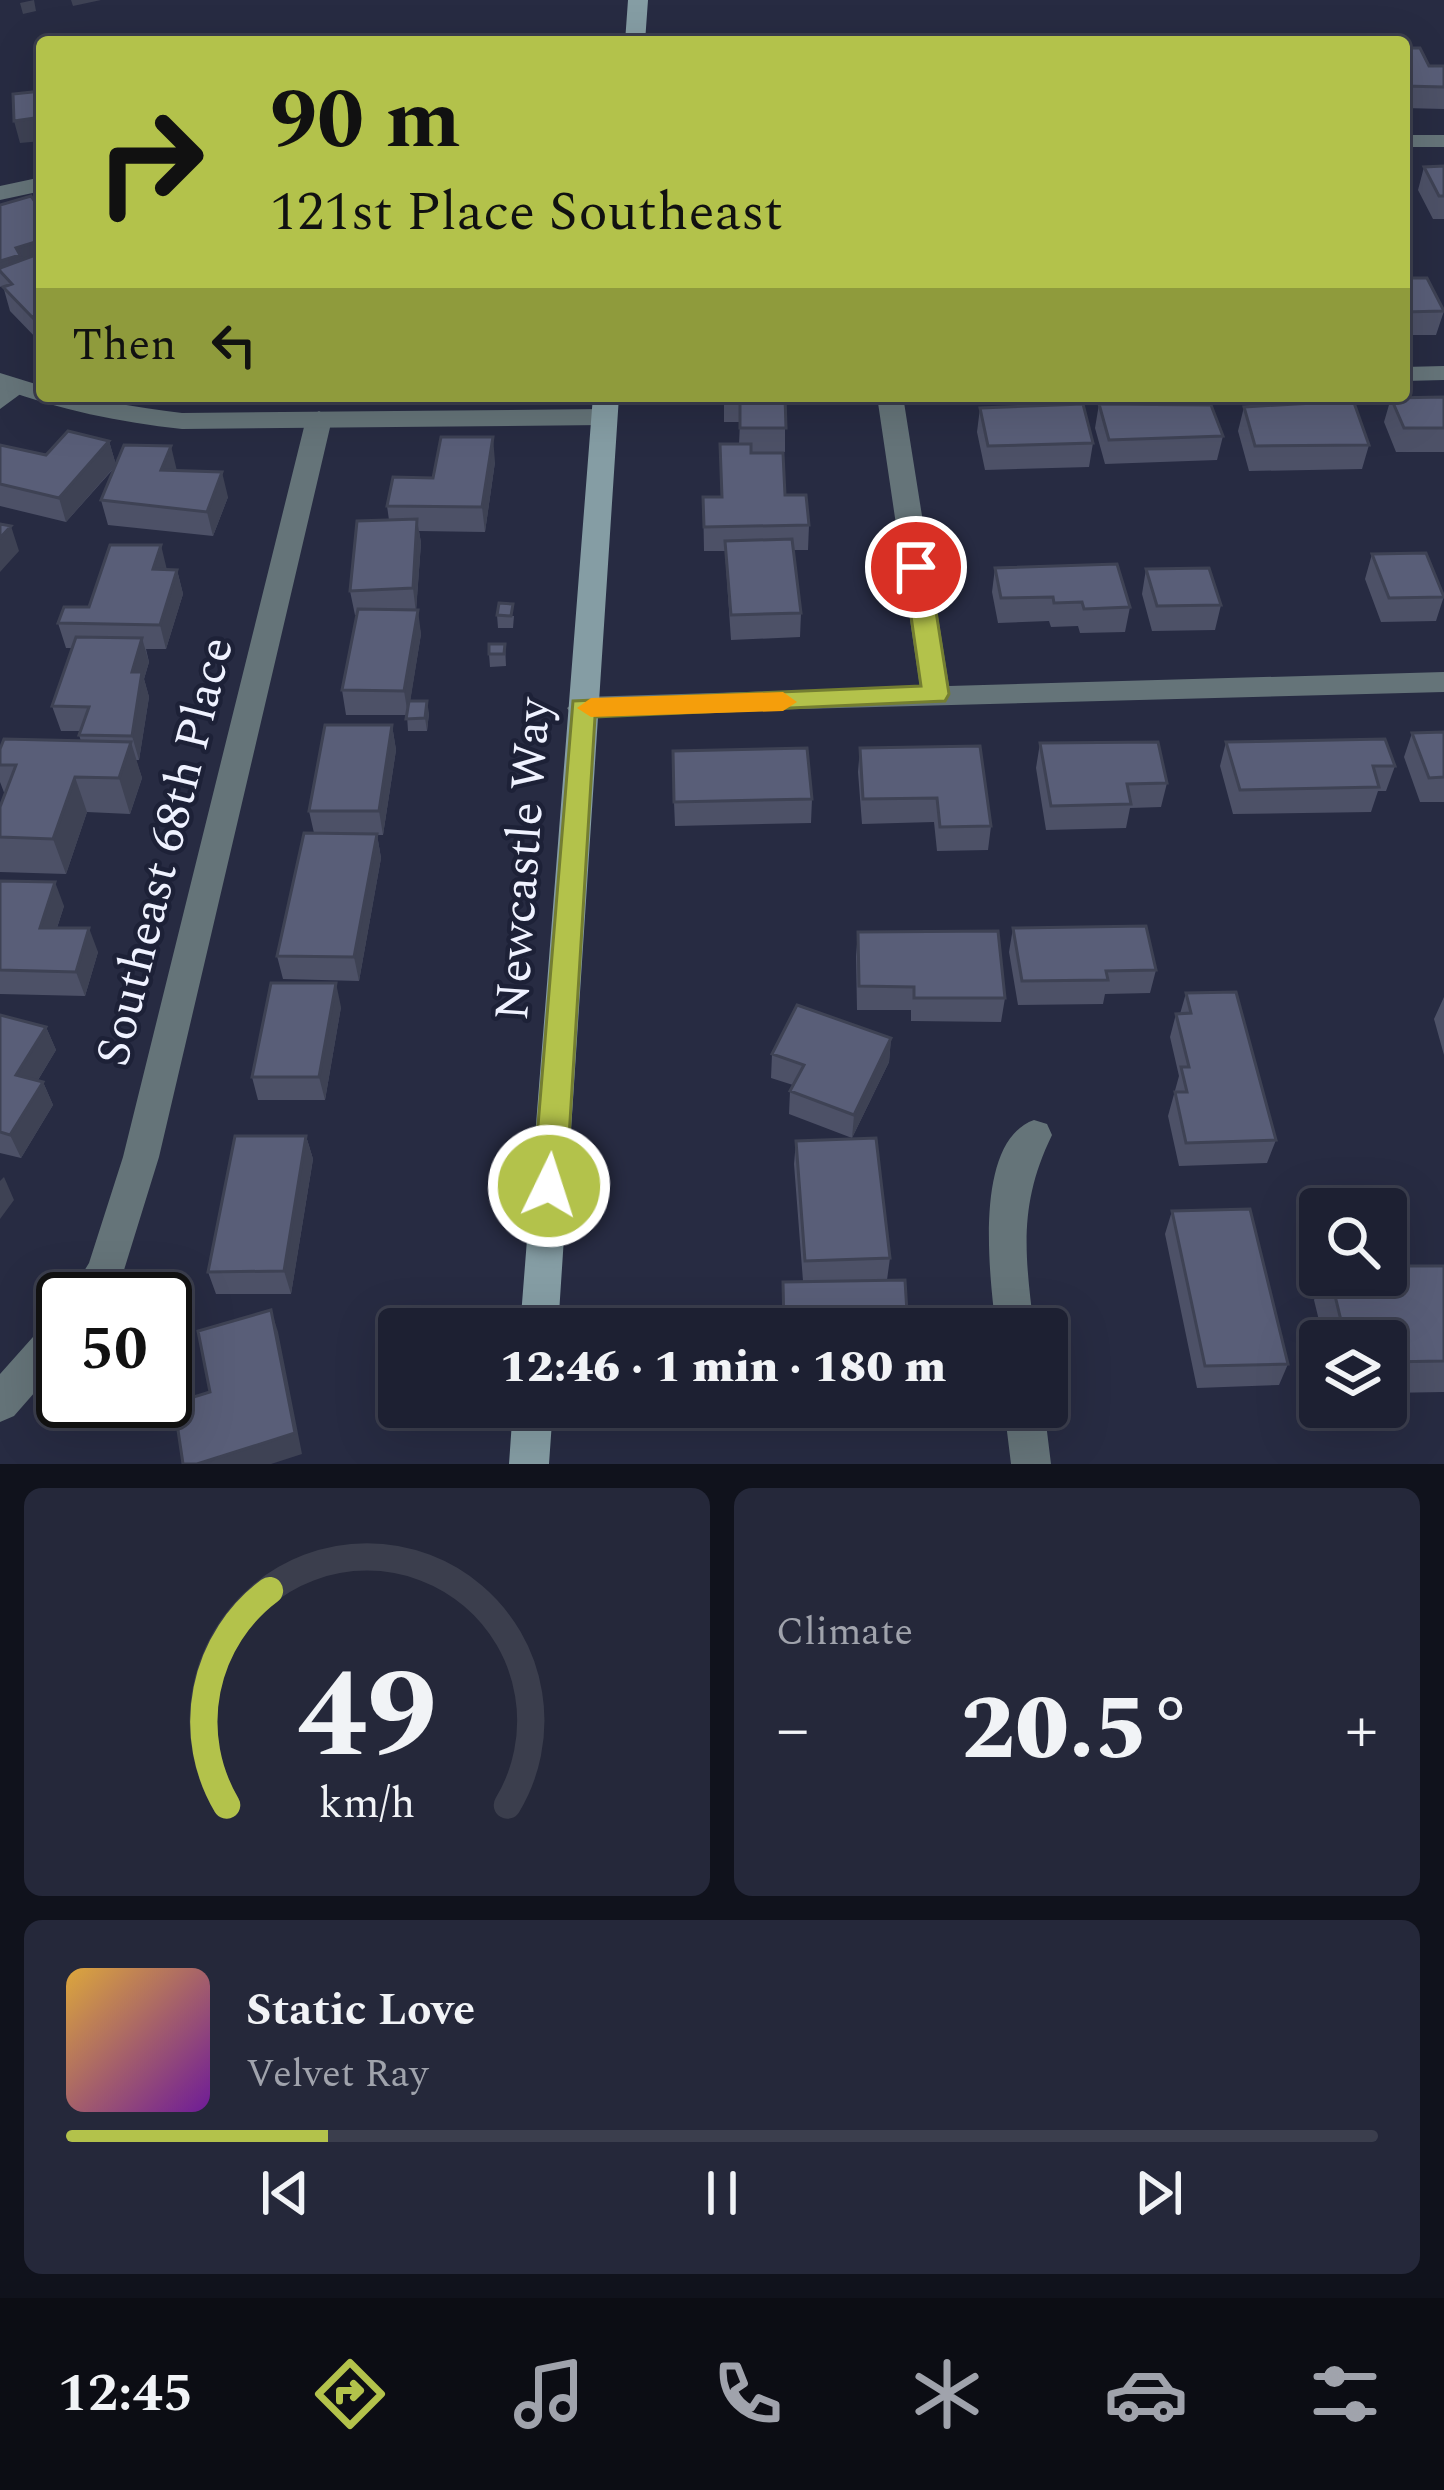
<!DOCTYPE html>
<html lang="en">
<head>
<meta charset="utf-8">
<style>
  :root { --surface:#1d2032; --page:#25283a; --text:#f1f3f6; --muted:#a0a3ac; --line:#3b3e4d; --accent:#b3c24b }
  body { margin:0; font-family:Spectral,serif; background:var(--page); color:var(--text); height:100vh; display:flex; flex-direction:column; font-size:45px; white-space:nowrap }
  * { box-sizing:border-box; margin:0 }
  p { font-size:39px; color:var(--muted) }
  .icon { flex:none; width:66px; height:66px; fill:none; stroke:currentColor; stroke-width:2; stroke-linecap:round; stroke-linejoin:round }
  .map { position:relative; height:1464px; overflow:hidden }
  .drawer { display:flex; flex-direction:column; gap:24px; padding:24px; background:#10121c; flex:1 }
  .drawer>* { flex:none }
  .banner { position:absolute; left:36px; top:36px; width:1374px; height:366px; border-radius:12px; box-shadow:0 12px 48px #0002,0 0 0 3px var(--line); background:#b3c24b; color:#111; overflow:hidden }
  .buttons { position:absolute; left:1299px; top:1188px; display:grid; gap:24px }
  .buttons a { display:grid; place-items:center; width:108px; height:108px; border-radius:12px; background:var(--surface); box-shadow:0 12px 48px #0002,0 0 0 3px var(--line); font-size:60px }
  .speed { position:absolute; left:36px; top:1272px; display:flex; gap:24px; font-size:60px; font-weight:700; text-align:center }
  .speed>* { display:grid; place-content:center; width:156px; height:156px; border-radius:50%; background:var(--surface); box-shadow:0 12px 48px #0002,0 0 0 3px var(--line); line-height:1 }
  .speed .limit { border:6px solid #111; border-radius:18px; background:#fff; color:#111 }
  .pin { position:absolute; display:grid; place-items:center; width:102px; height:102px; color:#fff; margin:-51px; border:6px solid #fff; border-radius:50%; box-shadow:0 3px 12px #0007 }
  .me { position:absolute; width:132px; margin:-66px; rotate:4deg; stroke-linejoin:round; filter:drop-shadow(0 0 9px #0008) }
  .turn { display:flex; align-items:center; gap:42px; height:252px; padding:0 36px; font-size:54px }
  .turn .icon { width:156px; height:156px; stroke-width:2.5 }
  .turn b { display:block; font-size:84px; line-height:102px }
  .then { display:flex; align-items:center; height:114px; padding:0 36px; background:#0003; gap:24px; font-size:45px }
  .big { font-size:90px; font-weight:800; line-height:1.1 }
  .drawer .tile { flex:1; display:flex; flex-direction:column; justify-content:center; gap:18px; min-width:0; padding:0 42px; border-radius:18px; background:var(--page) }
  .drawer .dial { align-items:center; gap:0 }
  .dial svg { height:312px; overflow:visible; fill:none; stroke:var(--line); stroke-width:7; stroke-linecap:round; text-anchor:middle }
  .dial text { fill:var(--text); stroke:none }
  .song { display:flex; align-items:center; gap:36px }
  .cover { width:144px; height:144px; border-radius:18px; background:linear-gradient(135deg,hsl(40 70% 55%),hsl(280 70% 35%)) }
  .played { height:12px; border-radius:6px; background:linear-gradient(90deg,var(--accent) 20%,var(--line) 20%) }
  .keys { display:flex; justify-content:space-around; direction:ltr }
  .heat { display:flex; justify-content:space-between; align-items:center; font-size:66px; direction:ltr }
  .drawer .tiles { flex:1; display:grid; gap:24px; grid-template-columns:1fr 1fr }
  .tile:last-child { grid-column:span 2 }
  .trip { position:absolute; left:378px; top:1308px; width:690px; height:120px; border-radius:12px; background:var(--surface); box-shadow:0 12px 48px #0002,0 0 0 3px var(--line); font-weight:800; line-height:120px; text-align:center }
  .dock { display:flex; height:192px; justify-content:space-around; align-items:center; background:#0c0d14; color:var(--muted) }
  .dock .icon { width:84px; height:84px }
  .dock .selected { color:var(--accent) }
  .dock b { font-size:54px; color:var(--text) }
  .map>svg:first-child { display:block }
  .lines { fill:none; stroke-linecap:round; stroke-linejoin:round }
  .minor { fill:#657479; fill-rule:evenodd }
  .tertiary { fill:#657479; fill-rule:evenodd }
  .secondary { fill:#859da4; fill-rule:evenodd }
  .wall { fill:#4d5167 }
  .shaded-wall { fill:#3e4254 }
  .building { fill:#595e78; stroke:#3e4254; stroke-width:3 }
  .route { fill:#b3c24b; stroke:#747e31; stroke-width:3 }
  .slow { fill:#f59e0b }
  .labels { text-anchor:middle; stroke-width:9; stroke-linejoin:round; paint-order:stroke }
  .street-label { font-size:48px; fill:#eff2ff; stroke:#1d2137 }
</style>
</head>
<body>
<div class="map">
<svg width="1444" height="1464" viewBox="0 0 1444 1464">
  <rect width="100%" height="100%" fill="#272b42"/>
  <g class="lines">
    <path class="minor" d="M1404,135H1444V147H1404Z
      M42,177V191L0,200V186Z
      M1444,366V380L1404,381V367Z
      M17,379L30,387L0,409V388Z
      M877,396H903L949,686L1444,672V692L572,715L567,708L582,697L920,687Z
      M319,411L332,419L159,1157L124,1270L107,1299H67L89,1263L123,1157L306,419Z
      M1034,1120L1047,1124L1052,1135C1018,1205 1025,1254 1034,1329H996C990,1279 972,1142 1034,1120Z
      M63,1314V1360L14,1416L0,1422V1374L49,1319Z
      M1004,1407H1044L1051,1464H1011Z"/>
    <path class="tertiary" d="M0,373L42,386V396C89,396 135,408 182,413L604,409L617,417L604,425L182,429C119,422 60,410 0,388Z"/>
    <path class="secondary" d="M628,0H648L645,42H625Z
      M593,396H619L558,1329H520Z
      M513,1407H553L549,1464H509Z"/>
  </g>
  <path class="wall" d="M1404,48L1429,66H1444V109L1404,108Z
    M1444,166V219H1433L1418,190L1424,167Z
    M0,205L39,341L10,311L3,286L0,287Z
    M1404,278L1444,311L1436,335H1404Z
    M724,396H785V452H751L809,525L808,550H794L801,613L800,637L731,640L725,551H704L703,497H721L720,444H739L740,422H724Z
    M1310,397L1369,445L1362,469L1249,471L1238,431L1244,407L1309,403Z
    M1444,397V452H1396L1384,422L1391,398Z
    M1099,404L1223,436L1217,460L1105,464L1095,428Z
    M980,408L1093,443L1089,467L985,470L977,432Z
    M109,441L116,465L177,470L228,497L213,536L108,525L101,500L116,466L66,522L0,506V445L46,455Z
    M495,462L485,532L419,531L421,543L416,610L421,634L410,701L429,713L427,731H408L407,715H346L342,690L357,615H355L350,591L389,520L387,506L433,478Z
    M1372,554L1444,596L1436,621L1381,622L1365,579Z
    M995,568L1130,607L1125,632L1080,633L1078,626L1051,627L1049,621L998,623L992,592Z
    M1146,569L1221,605L1215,630L1152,631L1142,594Z
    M167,570H177L183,594L166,649H146L149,662L144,679L149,697L139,760H136L142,778L130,814L87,812L66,874L0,872V807L5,795L0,782V749L81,741L79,735L81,731H61L52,706L72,648H66L58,623Z
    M497,615L514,616L513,628H498Z
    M505,644L506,666L490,667L489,654Z
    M392,725L396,750L383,835H377L381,858L359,981L283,979L277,956L314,833L309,811Z
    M1444,732V802H1420L1404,757L1412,733Z
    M1226,742L1395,766L1386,791H1378L1371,812L1233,814L1220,766Z
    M1040,743L1167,783L1161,807L1130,808L1126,828L1046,830L1036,768Z
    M860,748L991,826L988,850L937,851L934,822L862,824L858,772Z
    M812,799L811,823L675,826L674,802Z
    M0,881L64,906L57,928L98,952L85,996L0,994Z
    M1013,928L1156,970L1150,993L1105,994L1103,1004L1018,1005L1009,952Z
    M858,932L1005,998L1001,1022L911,1021V1010H857L856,956Z
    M1186,993L1276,1140L1267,1163L1179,1166L1168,1116L1179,1076L1170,1037L1176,1014H1180Z
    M1444,997V1055L1434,1019Z
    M341,1007L325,1100H258L252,1077Z
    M0,1015L46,1027L56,1050L38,1080L43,1082L53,1105L21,1158L0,1153Z
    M891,1038L889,1062L852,1138L789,1114L790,1091L793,1085L771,1078L772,1054Z
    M306,1136L313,1159L291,1294H216L208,1272Z
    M796,1141L890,1258L887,1280L908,1329H782L783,1282L803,1281L794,1164Z
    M1172,1211L1288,1364L1279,1385L1197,1388L1165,1234Z
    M1444,1266V1392L1386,1393V1341H1324L1314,1300L1324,1275H1386Z
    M785,1407H869L867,1427L785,1428Z"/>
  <path class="shaded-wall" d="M34,0L36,11L23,14L20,3Z
    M71,0H101L73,6Z
    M42,117V141L20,143L14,121Z
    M42,240V266L0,271V261L16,248Z
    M42,313V340L39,341L32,317Z
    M493,437L495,462L485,532L482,507Z
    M109,441L116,465L66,522L59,498Z
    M171,446L177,471L161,470Z
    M222,472L228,497L213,536L207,512Z
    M417,519L421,543L416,613L413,588Z
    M11,526L19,551L0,572V538Z
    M161,545L167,570L153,569Z
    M177,570L183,594L166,649L160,625Z
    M418,610L421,634L408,715L404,691Z
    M142,638L149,662L144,679L149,697L139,760L132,736V672Z
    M427,701L429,713L427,731L425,718Z
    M392,725L396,750L383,835L379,811Z
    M131,742L142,778L130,814L119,778Z
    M75,777L87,812L66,874L53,839Z
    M377,834L381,858L359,981L354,957Z
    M55,882L64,906L49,952L40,928Z
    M89,928L98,952L85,996L76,972Z
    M336,983L341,1007L325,1100L319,1077Z
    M46,1027L56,1050L27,1098L16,1075Z
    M891,1038L889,1062L852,1138L854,1115Z
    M43,1082L53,1105L21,1158L10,1135Z
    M306,1136L313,1159L291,1294L284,1271Z
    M4,1177L14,1200L0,1219V1181Z
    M271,1310L278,1332L302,1454L271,1464H197Z"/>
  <path class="building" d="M1404,48H1420L1429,66H1444V87L1404,86Z
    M42,91V117L14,121L13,94Z
    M1444,166V196H1439L1424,167Z
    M31,196L42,212V240L16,248L20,255L0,261V205Z
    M38,254L42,259V313L32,317L3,287L12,284L0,271V268Z
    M1404,278H1427L1444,311L1404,312Z
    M724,396H785L786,428H740V398H724Z
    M1310,397H1352L1369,445L1255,446L1244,407L1312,403Z
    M1444,397V428H1404L1391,398Z
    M1083,404L1093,443L988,446L980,408Z
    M1099,404L1211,405L1223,436L1109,440Z
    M68,431L109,441L59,498L0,484V445L46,455Z
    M441,437H493L482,507L387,506L393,477L433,478Z
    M720,444H751V453H783L785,495H806L809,525L704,527L703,497H722Z
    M124,445L171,446L161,470L222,472L207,512L101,500Z
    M417,519L413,588L350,591L357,521Z
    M0,524L11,526L0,538Z
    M792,539L801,613L731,615L725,541Z
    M110,545H161L153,569L177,570L160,625L58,623L64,607H89Z
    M1426,553L1444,597L1389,598L1372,554Z
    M1117,564L1130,607L1084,609L1082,602L1054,603L1053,597L1001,598L995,568Z
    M1209,568L1221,605L1157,606L1146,569Z
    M499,603L513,604L511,616L497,615Z
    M358,609L418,610L404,691L342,690Z
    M76,637L142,638L132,672H142L132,736L79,735L89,707L52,706Z
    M489,644H505L504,654H489Z
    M409,701H427L425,718L406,719Z
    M325,725H392L379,811H309Z
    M1444,732V777L1429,778L1412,733Z
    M4,739L131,742L119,778L75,777L53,839L0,837V807L16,765H0V749Z
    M1385,739L1395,766H1373L1379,787L1240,790L1226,742Z
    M1158,742L1167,783L1127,784L1131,804L1051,806L1040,743Z
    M980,746L991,826L940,827L937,798L863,799L860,748Z
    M807,748L812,799L674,802L673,751Z
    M304,833L377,834L354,957L277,956Z
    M0,881L55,882L40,928H89L76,972L0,970Z
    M1146,926L1156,970L1106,971L1108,980L1022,981L1013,928Z
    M998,931L1005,998H914V987L859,986L858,932Z
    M271,983H336L319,1077H252Z
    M1236,992L1276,1140L1186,1143L1175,1092H1187L1181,1067H1189L1176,1014L1191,1013L1186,993Z
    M797,1005L891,1038L854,1115L790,1091L804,1065L772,1054Z
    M0,1015L46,1027L16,1075L43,1082L10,1135L0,1132Z
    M235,1136H306L284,1271L208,1272Z
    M876,1138L890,1258L805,1261L796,1141Z
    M1250,1209L1288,1364L1205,1366L1172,1211Z
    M1386,1266H1444V1361L1386,1362V1341H1346L1330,1275H1386Z
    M905,1280L908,1329H784L783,1282Z
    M271,1310L295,1433L197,1464H183L174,1403L210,1392L198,1331Z"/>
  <path class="route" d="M916,558L929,567L949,694L945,701L595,717L566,1186L561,1196L549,1200L538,1196L533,1186L573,701L921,686L904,567Z"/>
  <path class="slow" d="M783,692L797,702L783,711L591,717L577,708L591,698Z"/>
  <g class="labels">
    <g class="street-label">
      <text transform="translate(163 851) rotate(-76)" y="17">Southeast 68th Place</text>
      <text transform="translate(521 859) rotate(-86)" y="17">Newcastle Way</text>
    </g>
  </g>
</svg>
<div class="buttons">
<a><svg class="icon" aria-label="search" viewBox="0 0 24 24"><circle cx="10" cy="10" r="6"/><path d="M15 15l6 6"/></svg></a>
<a><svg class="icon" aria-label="layers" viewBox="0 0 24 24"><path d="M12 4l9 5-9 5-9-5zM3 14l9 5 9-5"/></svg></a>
</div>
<div class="speed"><div class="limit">50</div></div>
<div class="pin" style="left:916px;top:567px;background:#d93025"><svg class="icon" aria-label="arrive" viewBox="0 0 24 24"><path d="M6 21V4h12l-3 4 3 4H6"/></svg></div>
<svg class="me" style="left:549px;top:1186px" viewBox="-20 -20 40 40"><circle r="17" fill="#b3c24b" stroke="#fff" stroke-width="3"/><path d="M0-11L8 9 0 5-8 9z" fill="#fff"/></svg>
<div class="trip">12:46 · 1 min · 180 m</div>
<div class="banner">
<div class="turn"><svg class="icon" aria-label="right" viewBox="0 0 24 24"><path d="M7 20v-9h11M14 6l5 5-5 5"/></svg><div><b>90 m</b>121st Place Southeast</div></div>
<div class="then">Then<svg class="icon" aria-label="left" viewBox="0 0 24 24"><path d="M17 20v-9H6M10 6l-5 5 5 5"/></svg></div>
</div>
</div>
<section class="drawer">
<div class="tiles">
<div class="tile dial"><svg viewBox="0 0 100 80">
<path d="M14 69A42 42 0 1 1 86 69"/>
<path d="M14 69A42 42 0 0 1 25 14" stroke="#b3c24b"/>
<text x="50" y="56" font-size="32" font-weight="700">49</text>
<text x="50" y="72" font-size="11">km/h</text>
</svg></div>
<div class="tile"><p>Climate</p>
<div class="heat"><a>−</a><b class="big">20.5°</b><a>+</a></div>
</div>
<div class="tile">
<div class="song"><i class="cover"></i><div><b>Static Love</b><p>Velvet Ray</p></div></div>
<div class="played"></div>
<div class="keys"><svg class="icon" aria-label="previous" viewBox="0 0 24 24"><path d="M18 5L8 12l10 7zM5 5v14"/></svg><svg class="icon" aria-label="pause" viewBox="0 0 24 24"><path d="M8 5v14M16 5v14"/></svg><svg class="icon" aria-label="next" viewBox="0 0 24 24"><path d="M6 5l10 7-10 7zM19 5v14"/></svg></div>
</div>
</div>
</section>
<nav class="dock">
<b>12:45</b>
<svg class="icon selected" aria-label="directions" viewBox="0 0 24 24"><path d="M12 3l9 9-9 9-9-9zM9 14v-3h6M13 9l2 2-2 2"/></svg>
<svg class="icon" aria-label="music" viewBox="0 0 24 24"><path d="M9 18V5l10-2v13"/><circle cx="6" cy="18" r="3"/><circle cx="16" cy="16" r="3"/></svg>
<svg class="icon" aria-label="phone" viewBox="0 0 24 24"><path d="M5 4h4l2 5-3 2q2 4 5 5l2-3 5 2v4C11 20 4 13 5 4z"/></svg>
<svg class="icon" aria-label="climate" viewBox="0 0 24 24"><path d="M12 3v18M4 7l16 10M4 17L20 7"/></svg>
<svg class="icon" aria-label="car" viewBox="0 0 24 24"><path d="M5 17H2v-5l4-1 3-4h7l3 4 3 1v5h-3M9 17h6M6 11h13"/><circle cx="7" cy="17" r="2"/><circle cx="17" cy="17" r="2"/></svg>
<svg class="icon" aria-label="filters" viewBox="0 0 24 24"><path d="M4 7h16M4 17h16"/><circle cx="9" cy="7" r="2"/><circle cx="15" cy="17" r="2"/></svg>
</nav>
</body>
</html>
